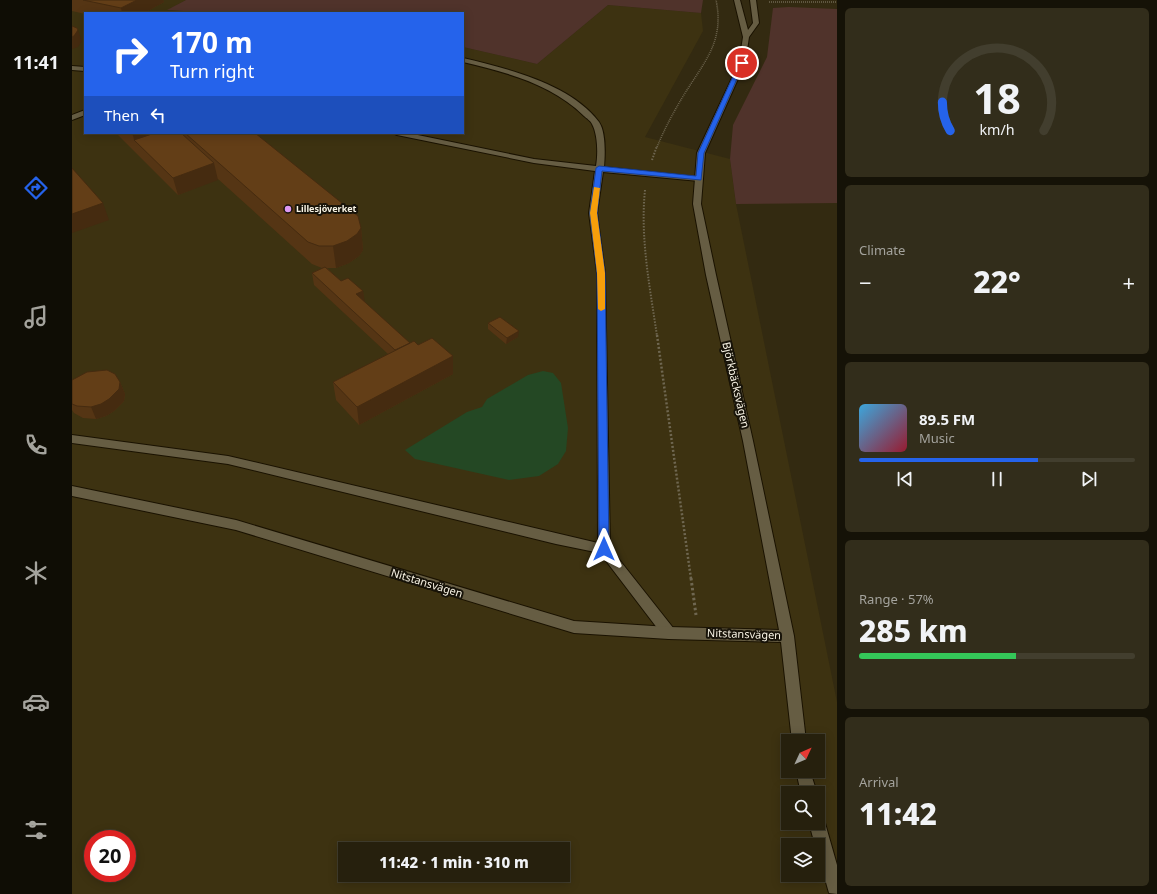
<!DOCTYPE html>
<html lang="en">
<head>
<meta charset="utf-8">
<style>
  :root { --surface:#26200d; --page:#322d1b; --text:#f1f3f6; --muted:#a4a39d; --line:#423e2e; --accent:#2563eb }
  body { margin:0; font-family:"Noto Sans",sans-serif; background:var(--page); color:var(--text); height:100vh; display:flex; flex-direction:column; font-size:15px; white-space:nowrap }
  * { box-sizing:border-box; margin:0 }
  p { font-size:13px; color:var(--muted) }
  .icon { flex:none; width:22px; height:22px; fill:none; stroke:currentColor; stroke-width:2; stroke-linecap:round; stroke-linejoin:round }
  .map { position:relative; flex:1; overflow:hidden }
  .details { display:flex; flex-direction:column; gap:8px; padding:8px; background:#151207; width:320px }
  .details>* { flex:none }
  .hud { position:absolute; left:12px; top:12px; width:380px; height:122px; border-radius:0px; box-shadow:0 2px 10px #0003,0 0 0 1px var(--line); background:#2563eb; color:#fff; overflow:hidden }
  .needle { width:26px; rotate:46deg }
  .fabs { position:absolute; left:709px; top:734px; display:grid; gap:8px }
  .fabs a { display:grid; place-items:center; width:44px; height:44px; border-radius:0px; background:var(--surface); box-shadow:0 2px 10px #0003,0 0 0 1px var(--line); font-size:20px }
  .speed { position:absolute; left:12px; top:830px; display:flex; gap:8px; font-size:20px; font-weight:700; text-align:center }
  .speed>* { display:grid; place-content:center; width:52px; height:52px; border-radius:50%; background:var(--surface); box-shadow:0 2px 10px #0003,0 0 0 1px var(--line); line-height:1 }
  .speed .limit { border:6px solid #d22; background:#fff; color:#111 }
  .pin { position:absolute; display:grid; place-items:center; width:34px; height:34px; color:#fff; margin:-17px; border:2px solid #fff; border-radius:50%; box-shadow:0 1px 4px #0007 }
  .me { position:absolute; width:44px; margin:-22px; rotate:0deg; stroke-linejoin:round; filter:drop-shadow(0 0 3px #0008) }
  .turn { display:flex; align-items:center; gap:14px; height:84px; padding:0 20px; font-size:18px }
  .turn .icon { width:52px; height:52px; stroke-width:2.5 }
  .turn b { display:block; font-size:28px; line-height:34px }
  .then { display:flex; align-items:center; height:38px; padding:0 20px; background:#0003; gap:8px; font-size:15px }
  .big { font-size:30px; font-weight:800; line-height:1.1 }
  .details .card { flex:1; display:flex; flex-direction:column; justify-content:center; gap:6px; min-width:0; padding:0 14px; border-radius:6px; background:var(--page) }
  .details .dial { align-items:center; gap:0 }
  .dial svg { height:104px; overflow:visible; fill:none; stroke:var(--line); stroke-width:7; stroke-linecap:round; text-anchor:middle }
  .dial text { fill:var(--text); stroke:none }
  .song { display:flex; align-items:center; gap:12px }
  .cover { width:48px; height:48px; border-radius:6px; background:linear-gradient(135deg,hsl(200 70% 55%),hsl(350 70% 35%)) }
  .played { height:4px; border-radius:2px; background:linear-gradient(90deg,var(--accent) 65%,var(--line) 65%) }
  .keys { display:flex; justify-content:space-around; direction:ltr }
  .heat { display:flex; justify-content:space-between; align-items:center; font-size:22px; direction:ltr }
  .charge { height:6px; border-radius:3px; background:linear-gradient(90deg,#34c759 57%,var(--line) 0) }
  .trip { position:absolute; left:266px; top:842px; width:232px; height:40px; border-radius:0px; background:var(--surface); box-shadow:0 2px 10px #0003,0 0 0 1px var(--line); font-weight:800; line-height:40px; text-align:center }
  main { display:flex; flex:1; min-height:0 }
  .dock { display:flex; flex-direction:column; width:72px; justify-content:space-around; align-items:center; background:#0f0d05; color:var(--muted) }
  .dock .icon { width:28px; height:28px }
  .dock .active { color:var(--accent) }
  .dock b { font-size:18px; color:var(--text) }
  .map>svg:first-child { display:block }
  .built { fill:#3d3211; fill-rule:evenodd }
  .green { fill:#50332b }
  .water { fill:#244824 }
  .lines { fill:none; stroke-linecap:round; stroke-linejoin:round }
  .service-casing { stroke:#1a1200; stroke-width:2 }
  .minor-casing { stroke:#1a1200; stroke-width:2 }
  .path-far3 { stroke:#6f6751; stroke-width:1.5; stroke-dasharray:1 1; stroke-linecap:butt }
  .path-far2 { stroke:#6f6751; stroke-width:2; stroke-dasharray:1.5 1.5; stroke-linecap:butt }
  .path-far1 { stroke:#6f6751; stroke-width:2.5; stroke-dasharray:2 2; stroke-linecap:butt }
  .path { stroke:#6f6751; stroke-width:3; stroke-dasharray:2.5 2.5; stroke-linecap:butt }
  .service { fill:#665d43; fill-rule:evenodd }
  .minor { fill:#665d43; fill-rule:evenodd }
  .wall { fill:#553514 }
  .shaded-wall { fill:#452b10 }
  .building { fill:#633e17; stroke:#452b10 }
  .route { fill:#2563eb; stroke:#184099 }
  .slow { fill:#f59e0b }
  .poi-dot { fill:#dd99f4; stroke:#171309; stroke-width:1.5 }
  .labels { text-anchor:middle; stroke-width:4; stroke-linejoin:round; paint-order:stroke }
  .far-poi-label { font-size:9px; font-weight:bold; fill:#f9f4e5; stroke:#171309; text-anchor:start }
  .street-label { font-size:11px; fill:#f9f4e5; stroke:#171309 }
</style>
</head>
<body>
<main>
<nav class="dock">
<b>11:41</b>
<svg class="icon active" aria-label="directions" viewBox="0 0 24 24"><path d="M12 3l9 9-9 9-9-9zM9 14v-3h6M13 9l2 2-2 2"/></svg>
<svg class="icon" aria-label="music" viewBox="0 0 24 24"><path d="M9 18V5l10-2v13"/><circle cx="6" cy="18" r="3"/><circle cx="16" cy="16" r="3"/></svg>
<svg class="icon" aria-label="phone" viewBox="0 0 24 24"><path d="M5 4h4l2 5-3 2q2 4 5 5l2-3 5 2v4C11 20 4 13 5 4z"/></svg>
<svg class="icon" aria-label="climate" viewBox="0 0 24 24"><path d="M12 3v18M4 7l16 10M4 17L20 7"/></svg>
<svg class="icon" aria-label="car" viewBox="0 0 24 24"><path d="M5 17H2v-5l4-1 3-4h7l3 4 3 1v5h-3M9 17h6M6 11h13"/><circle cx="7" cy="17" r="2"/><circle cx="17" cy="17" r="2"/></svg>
<svg class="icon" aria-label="filters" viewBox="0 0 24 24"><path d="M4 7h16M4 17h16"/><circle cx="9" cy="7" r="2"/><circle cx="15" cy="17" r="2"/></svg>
</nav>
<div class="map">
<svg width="765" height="894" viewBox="0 0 765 894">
  <rect width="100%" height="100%" fill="#332a11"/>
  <path class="built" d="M0,0H114L96,10L143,13H13V133H391V47L465,64L536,5L629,13L631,31L573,137L658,159L664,204L765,702V894H0ZM716,741H746V771H716ZM716,793H746V823H716ZM21,839H55V873H21ZM716,845H746V875H716ZM273,849H491V875H273Z"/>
  <path class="green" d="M114,0H631L629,13L536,5L465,64L391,47V13H143L95,10Z
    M717,7L765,9V203L664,204L658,159L661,125L695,57L701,8Z"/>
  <path class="water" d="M471,371L481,373L489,383L496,428L494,451L486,464L467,476L437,480L343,459L333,450L395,412L410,407L415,399L456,375Z"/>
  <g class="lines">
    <defs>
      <path id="service" d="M391,58C434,68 499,84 527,122C534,132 533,156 532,167L627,177L631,179L627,181L531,172L525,213L533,273L538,548L602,629L604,633L602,637L597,639L592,637L528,553L484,544L156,464L0,443V435L156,456L526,543L525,273L517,213L523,171L462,163L325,135L321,133H336L462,159L524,166C526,155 526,135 520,124C519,121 514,118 512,116C480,84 433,72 391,62Z
        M0,66L13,67V71L0,70Z
        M13,110V115L0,120V115Z"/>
      <path id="minor" d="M662,0H668L676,30L681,23L678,0H684L687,23L677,37L673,63L633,153L629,204L644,275L681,441L722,636L734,741H720L709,642L597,639L502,633L164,530L0,496V486L164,520L502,621L597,627L707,630L671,441L634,275L621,204L625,153L667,63L671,37Z
        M724,771H738L745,793H729Z
        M746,816L750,818L753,823L765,865V894L757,893L746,854V845H743L737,823H746Z"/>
    </defs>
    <use href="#service" class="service-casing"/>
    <use href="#minor" class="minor-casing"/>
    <path class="path-far3" d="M697,2H765
      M585,147C592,130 601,113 610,98C631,63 653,43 644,0"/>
    <path class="path-far2" d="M580,160L585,146
      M573,190C568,238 578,288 585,336"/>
    <path class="path-far1" d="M585,335L619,579"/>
    <path class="path" d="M619,578L624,615"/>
    <use href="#service" class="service"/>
    <use href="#minor" class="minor"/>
  </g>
  <path class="wall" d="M0,0H91L92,2L72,13H13V14L0,11Z
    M44,133H183L289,228L291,250L287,256L277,263L264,268H255L269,281L291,291L292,302L338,343L381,374L287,425L264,400L261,382L316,354L242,285L240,273L250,268L240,264L146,179L106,195Z
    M416,323L446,337L434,344L416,329Z
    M0,380L48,382L53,394L52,401L42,411L34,416L24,419L11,418L2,413L0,410Z"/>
  <path class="shaded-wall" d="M65,0H91L92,2L72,13H50L49,8Z
    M6,30L10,41L6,47L0,49V37Z
    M68,133H103L62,140L61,135Z
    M142,163L146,180L106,195L101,178Z
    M31,203L37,220L0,233V214Z
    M289,228L291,250L287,256L277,263L264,268L261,246Z
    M291,291L293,303L284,294Z
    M447,331L446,337L434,344L435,338Z
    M381,356V374L287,425L285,407Z
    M48,382L53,394L52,401L42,411L34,416L24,419L19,407Z"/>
  <path class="building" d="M11,0H65L49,8Z
    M0,26L5,28L6,30L2,36L0,37Z
    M58,133H68L61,135Z
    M83,133H109L142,163L101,178L62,140Z
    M113,133H183L286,216L289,228L285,234L275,241L261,246H247L236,242Z
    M0,168L31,203L0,214Z
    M253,267L269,281L276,278L291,291L284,294L338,343L323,350L240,273Z
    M428,317L447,331L435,338L416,323Z
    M360,338L381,356L285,407L261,382L342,341L346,345Z
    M35,370L43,374L48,382L47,389L37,399L29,404L19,407L5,406L0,404V380L2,379L15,372Z"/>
  <path class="route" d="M670,61L672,63L632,153L629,180L530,171L525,213L533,273L537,549L536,552L532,553L529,552L527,549L525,273L518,213L524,168L527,166L624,176L626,153L667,63Z"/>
  <path class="slow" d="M522,187L528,188L525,213L533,273V309L529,311L526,309L525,273L518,213Z"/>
  <circle class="poi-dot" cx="216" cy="209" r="4"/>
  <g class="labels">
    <g class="far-poi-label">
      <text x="224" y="212">Lillesjöverket</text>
    </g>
    <g class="street-label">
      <text transform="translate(664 385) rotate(77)" y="4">Björkbäcksvägen</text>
      <text transform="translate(355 583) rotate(17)" y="4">Nitstansvägen</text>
      <text transform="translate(672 634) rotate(2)" y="4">Nitstansvägen</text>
    </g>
  </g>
</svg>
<div class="fabs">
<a><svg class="needle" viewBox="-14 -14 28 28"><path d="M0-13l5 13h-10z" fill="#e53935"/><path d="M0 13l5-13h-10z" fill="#a4a39d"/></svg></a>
<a><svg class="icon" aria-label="search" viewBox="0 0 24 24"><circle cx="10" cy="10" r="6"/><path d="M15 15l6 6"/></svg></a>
<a><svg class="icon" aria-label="layers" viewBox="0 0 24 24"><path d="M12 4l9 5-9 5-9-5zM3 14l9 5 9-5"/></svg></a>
</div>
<div class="speed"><div class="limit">20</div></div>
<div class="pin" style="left:670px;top:63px;background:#d93025"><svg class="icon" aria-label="arrive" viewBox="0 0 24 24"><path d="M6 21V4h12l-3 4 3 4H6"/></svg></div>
<svg class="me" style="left:532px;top:549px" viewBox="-20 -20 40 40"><path d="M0-17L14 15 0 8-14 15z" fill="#2563eb" stroke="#fff" stroke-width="4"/></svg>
<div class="trip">11:42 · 1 min · 310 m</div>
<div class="hud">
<div class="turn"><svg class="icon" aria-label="right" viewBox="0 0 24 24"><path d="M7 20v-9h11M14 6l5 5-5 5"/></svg><div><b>170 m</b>Turn right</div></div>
<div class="then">Then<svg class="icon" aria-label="left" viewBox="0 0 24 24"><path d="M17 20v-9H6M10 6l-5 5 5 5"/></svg></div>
</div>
</div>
<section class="details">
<div class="card dial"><svg viewBox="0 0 100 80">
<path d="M14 69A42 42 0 1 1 86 69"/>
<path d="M14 69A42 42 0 0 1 8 47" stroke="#2563eb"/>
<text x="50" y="56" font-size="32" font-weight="700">18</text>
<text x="50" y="72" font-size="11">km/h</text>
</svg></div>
<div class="card"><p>Climate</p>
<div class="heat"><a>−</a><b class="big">22°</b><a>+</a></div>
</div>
<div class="card">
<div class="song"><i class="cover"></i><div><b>89.5 FM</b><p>Music</p></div></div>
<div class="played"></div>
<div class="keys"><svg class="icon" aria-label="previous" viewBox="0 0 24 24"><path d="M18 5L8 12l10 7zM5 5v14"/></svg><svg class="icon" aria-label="pause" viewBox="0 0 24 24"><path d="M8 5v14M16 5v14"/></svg><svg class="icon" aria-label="next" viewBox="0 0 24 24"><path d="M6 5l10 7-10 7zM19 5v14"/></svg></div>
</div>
<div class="card"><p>Range · 57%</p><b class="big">285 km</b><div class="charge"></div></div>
<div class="card"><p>Arrival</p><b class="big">11:42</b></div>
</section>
</main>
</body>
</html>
